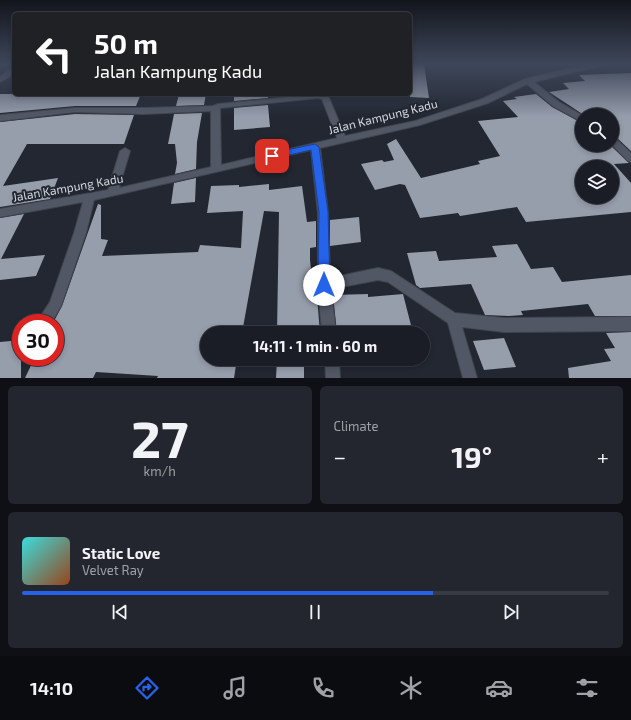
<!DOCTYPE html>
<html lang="en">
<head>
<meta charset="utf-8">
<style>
  :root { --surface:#1a1d26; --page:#23262e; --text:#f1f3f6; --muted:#9fa2a7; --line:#383b43; --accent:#2563eb }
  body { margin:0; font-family:"Exo 2",sans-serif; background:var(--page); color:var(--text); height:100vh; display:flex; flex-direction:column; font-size:15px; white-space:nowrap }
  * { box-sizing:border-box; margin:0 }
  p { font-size:13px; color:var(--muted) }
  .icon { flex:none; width:22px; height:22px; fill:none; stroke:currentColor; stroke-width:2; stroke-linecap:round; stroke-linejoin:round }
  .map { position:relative; height:378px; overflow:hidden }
  .drawer { display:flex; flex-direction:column; gap:8px; padding:8px; background:#0e1015; flex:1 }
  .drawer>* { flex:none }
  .banner { position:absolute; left:12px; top:12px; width:400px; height:84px; border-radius:6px; box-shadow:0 2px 6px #0003,0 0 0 1px var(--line); background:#202124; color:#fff; overflow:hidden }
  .fabs { position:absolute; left:575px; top:108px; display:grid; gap:8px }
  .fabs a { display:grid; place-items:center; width:44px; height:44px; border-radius:50%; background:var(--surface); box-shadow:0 2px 6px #0003,0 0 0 1px var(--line); font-size:20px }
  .speed { position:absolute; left:12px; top:314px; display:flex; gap:8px; font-size:20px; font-weight:700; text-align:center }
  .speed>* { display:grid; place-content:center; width:52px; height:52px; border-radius:50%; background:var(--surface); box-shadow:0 2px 6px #0003,0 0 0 1px var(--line); line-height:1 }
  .speed .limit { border:6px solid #d22; background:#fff; color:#111 }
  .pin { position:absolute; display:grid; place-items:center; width:34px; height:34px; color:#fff; margin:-17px; border-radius:8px; box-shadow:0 2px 6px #0006 }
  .me { position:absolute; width:44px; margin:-22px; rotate:0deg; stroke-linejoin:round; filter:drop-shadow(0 0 3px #0008) }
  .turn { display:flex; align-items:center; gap:14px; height:84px; padding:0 16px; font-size:18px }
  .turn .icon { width:52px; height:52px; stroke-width:2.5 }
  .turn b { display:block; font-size:28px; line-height:34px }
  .big { font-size:30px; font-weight:700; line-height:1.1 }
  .drawer .widget { flex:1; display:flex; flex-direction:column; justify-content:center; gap:6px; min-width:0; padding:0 14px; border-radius:6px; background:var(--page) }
  .drawer .dial { align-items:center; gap:0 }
  .dial b { font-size:52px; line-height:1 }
  .song { display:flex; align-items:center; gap:12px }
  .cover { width:48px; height:48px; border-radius:6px; background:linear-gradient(135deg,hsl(180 70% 55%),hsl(20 70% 35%)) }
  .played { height:4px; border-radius:2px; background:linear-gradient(90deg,var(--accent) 70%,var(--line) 70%) }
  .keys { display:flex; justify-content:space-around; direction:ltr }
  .heat { display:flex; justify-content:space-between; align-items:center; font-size:22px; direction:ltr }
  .drawer .tiles { flex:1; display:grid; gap:8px; grid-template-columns:1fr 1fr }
  .widget:last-child { grid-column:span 2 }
  .trip { position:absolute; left:200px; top:326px; width:230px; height:40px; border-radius:20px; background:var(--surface); box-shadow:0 2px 6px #0003,0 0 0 1px var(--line); font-weight:700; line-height:40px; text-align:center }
  .tabs { display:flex; height:64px; justify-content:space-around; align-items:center; background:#0a0c0f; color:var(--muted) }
  .tabs .icon { width:28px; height:28px }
  .tabs .selected { color:var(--accent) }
  .tabs b { font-size:18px; color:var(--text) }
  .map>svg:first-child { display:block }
  .building { fill:#969dab; fill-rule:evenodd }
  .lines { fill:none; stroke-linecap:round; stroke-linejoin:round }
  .minor-casing { stroke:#40444d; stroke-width:2 }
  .minor { fill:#515764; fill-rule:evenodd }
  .route { fill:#2563eb; stroke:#184099 }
  .labels { text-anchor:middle; stroke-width:4; stroke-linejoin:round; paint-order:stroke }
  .street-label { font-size:12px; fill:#d4d8df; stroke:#222732 }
</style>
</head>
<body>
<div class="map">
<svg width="631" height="378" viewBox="0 0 631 378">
  <rect width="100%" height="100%" fill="#222732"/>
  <path class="building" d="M410,64H424L429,98L410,97Z
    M631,73V151L616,137L612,136V115H584L549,92L569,89L563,83L585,81L579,75Z
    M0,94H141L136,106H75L0,113Z
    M179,94H206L204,105L176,106Z
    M234,94H267L268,98L234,101Z
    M536,94L552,107L582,123V145H610L629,163L614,164L631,183V212L526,222L517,207L460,216L458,213L420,218L405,185L400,184L375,190L361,164L382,160L384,162L394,160L387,144L396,139L421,178L480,164L478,161L500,156L478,121L518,117L503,101L517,99L514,97ZM582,167H612V197H582Z
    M268,105L270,127L234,130V108Z
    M202,113L197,142L196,169L175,174L177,163L175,144H168L174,114Z
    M75,114L134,115L124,144H27L3,186L58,178L50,199L0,207V122Z
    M196,178L195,202L171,204L174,183Z
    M269,184V190L302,186L307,222L316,221V247L310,248V260L314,296H317L320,333H277L279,212L264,211L242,333H207V359H237L234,378H157L158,376L96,372L93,378H25L35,357H55V323H53L62,306L98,204L101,205V239L108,240L102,256L198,252L200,245L241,248L243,211L207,213L211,186L239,185V187Z
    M24,214L1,259L45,255L36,276L0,280V218Z
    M359,217L361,242L330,246V220Z
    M517,244L531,269L553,267L562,282L631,275V316H595L588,304L521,311L523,315L509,316L485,315L471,284L420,288L416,285L407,253L436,251L439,261L497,257L492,246Z
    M368,294V297L403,294L413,333H337L333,295Z
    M631,332V378H569L568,368L611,361L604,349L615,348L606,333Z
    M504,338L516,367L484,370L473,341Z
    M21,340V378H0V342Z
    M277,359H324V361H310L311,364H304V378H276Z"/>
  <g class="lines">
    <defs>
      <path id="minor" d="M607,64L534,82L559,102L582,115V122L553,106L527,84L488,103L420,125L320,148L328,213L330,278L378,268L391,271L455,313L504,318L631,317V331L504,332L462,327L477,378H463L448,323L388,282L378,280L331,289L336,333H322L318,285V213L311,150L94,200L86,233L61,306L51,323H36L50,302L74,233L83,202L0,217V209L108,190L120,151L125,148L130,151L119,188L211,167V111L143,114L75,112L0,121V115L75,108H143L213,106L218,104L320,94L329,98L345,136L415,121L482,99L525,79L584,65ZM318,98L322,99L337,138L221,165L220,108Z
        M11,69H14V74L0,82V77Z
        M612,137L615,138L631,153V162L628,161L612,145Z
        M325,359H339L340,378H326Z"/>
    </defs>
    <use href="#minor" class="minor-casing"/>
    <use href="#minor" class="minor"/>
  </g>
  <linearGradient id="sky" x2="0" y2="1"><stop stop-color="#13151c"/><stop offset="0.55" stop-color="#3e475a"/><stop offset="1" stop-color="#3e475a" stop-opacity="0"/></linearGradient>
  <rect width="631" height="117" fill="url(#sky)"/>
  <path class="route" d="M315,144L319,147L328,212L330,285L328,289L324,291L320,289L318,285L319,212L311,150L272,159L268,156L272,153Z"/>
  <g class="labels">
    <g class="street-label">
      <text transform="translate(383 117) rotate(-14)" y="4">Jalan Kampung Kadu</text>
      <text transform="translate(68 188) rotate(-10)" y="4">Jalan Kampung Kadu</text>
    </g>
  </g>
</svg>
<div class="fabs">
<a><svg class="icon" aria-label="search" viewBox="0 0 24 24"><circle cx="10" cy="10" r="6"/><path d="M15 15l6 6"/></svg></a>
<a><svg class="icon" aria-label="layers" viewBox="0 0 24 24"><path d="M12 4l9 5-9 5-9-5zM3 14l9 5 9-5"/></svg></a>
</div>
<div class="speed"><div class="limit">30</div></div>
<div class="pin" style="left:272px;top:156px;background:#d93025"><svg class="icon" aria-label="arrive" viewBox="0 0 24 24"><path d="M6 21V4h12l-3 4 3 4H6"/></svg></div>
<svg class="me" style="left:324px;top:285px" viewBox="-20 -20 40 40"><circle r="19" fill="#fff"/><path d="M0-13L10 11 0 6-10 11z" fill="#2563eb"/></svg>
<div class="trip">14:11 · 1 min · 60 m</div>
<div class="banner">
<div class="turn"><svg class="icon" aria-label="left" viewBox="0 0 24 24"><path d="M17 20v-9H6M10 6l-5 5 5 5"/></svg><div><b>50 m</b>Jalan Kampung Kadu</div></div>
</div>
</div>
<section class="drawer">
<div class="tiles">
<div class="widget dial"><b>27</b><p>km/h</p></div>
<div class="widget"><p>Climate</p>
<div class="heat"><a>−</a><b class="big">19°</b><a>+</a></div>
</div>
<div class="widget">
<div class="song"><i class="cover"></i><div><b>Static Love</b><p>Velvet Ray</p></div></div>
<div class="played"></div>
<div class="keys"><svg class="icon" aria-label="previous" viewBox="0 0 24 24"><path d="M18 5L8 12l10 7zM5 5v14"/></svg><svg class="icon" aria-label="pause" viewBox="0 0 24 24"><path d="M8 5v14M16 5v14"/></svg><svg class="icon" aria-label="next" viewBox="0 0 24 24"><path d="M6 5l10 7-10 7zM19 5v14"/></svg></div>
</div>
</div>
</section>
<nav class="tabs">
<b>14:10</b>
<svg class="icon selected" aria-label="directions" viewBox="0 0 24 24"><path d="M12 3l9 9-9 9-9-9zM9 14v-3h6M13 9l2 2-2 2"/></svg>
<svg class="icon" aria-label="music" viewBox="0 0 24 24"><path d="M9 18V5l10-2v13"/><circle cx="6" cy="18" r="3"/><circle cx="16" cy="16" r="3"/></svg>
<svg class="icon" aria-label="phone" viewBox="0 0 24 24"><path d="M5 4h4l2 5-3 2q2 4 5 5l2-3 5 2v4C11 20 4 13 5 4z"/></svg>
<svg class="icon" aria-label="climate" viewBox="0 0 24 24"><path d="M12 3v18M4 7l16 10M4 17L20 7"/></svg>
<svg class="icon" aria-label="car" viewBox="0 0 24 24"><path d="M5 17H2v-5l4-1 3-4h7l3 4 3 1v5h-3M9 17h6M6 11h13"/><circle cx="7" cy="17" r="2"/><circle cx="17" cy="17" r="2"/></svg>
<svg class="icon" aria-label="filters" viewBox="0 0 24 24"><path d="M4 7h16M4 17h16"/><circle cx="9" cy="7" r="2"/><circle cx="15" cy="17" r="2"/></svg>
</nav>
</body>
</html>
